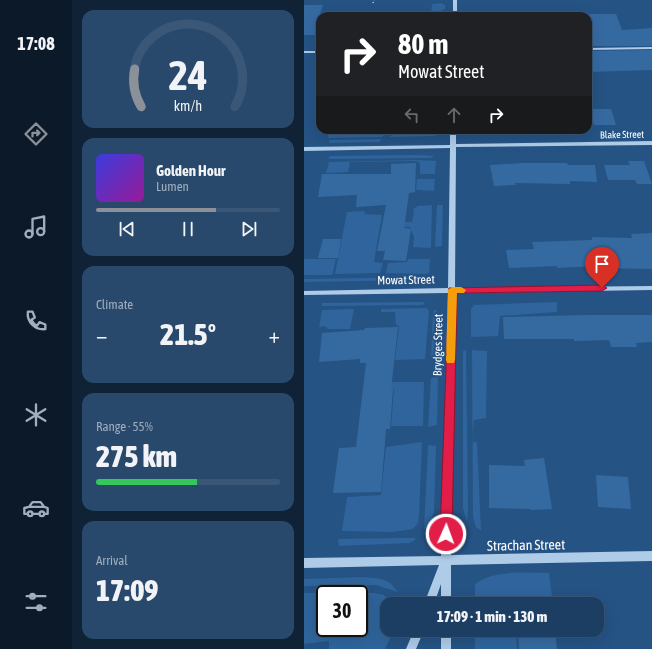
<!DOCTYPE html>
<html lang="en">
<head>
<meta charset="utf-8">
<style>
  :root { --surface:#1c3e63; --page:#29496c; --text:#f1f3f6; --muted:#a0aebe; --line:#3a5778; --accent:#8c9099 }
  body { margin:0; font-family:"Asap Condensed",sans-serif; background:var(--page); color:var(--text); height:100vh; display:flex; flex-direction:column; font-size:15px; white-space:nowrap }
  * { box-sizing:border-box; margin:0 }
  p { font-size:13px; color:var(--muted) }
  .icon { flex:none; width:22px; height:22px; fill:none; stroke:currentColor; stroke-width:2; stroke-linecap:round; stroke-linejoin:round }
  .map { position:relative; flex:1; overflow:hidden }
  .sheet { display:flex; flex-direction:column; gap:10px; padding:10px; background:#0f2236; width:232px }
  .sheet>* { flex:none }
  .top-card { position:absolute; left:12px; top:12px; width:276px; height:122px; border-radius:12px; box-shadow:0 4px 16px #0002,0 0 0 1px var(--line); background:#202124; color:#fff; overflow:hidden }
  .speed { position:absolute; left:12px; top:585px; display:flex; gap:8px; font-size:20px; font-weight:700; text-align:center }
  .speed>* { display:grid; place-content:center; width:52px; height:52px; border-radius:50%; background:var(--surface); box-shadow:0 4px 16px #0002,0 0 0 1px var(--line); line-height:1 }
  .speed .limit { border:2px solid #111; border-radius:6px; background:#fff; color:#111 }
  .pin { position:absolute; display:grid; place-items:center; width:34px; height:34px; color:#fff; margin:-41px -17px; border-radius:50% 50% 50% 0; rotate:-45deg; box-shadow:0 0 4px #0007 }
  .pin .icon { rotate:45deg }
  .me { position:absolute; width:44px; margin:-22px; rotate:2deg; stroke-linejoin:round; filter:drop-shadow(0 0 3px #0008) }
  .turn { display:flex; align-items:center; gap:14px; height:84px; padding:0 16px; font-size:18px }
  .turn .icon { width:52px; height:52px; stroke-width:2.5 }
  .turn b { display:block; font-size:28px; line-height:34px }
  .lanes { display:flex; align-items:center; height:38px; padding:0 16px; background:#0003; justify-content:center; gap:20px; direction:ltr }
  .lanes .off { opacity:.35 }
  .big { font-size:30px; font-weight:800; line-height:1.1 }
  .sheet .widget { flex:1; display:flex; flex-direction:column; justify-content:center; gap:6px; min-width:0; padding:0 14px; border-radius:12px; background:var(--page) }
  .sheet .dial { align-items:center; gap:0 }
  .dial svg { height:104px; overflow:visible; fill:none; stroke:var(--line); stroke-width:7; stroke-linecap:round; text-anchor:middle }
  .dial text { fill:var(--text); stroke:none }
  .song { display:flex; align-items:center; gap:12px }
  .cover { width:48px; height:48px; border-radius:6px; background:linear-gradient(135deg,hsl(240 70% 55%),hsl(300 70% 35%)) }
  .played { height:4px; border-radius:2px; background:linear-gradient(90deg,var(--accent) 65%,var(--line) 65%) }
  .keys { display:flex; justify-content:space-around; direction:ltr }
  .heat { display:flex; justify-content:space-between; align-items:center; font-size:22px; direction:ltr }
  .charge { height:6px; border-radius:3px; background:linear-gradient(90deg,#34c759 55%,var(--line) 0) }
  .trip { position:absolute; left:76px; top:597px; width:224px; height:40px; border-radius:12px; background:var(--surface); box-shadow:0 4px 16px #0002,0 0 0 1px var(--line); font-weight:800; line-height:40px; text-align:center }
  main { display:flex; flex:1; min-height:0 }
  .tabs { display:flex; flex-direction:column; width:72px; justify-content:space-around; align-items:center; background:#0b1928; color:var(--muted) }
  .tabs .icon { width:28px; height:28px }
  .tabs .active { color:var(--accent) }
  .tabs b { font-size:18px; color:var(--text) }
  .map>svg:first-child { display:block }
  .green { fill:#2f659c; fill-rule:evenodd }
  .building { fill:#356aa1 }
  .lines { fill:none; stroke-linecap:round; stroke-linejoin:round }
  .path { stroke:#aecbe8; stroke-width:1.5; stroke-dasharray:1 2; stroke-linecap:butt }
  .minor { fill:#aecbe8; fill-rule:evenodd }
  .route { fill:#e11d48; stroke:#92132f }
  .slow { fill:#f59e0b }
  .labels { text-anchor:middle; stroke-width:4; stroke-linejoin:round; paint-order:stroke }
  .far-street-label { font-size:10px; fill:#fff; stroke:#255384 }
  .street-label { font-size:12px; fill:#fff; stroke:#255384 }
  .near-street-label { font-size:14px; fill:#fff; stroke:#255384 }
</style>
</head>
<body>
<main>
<nav class="tabs">
<b>17:08</b>
<svg class="icon active" aria-label="directions" viewBox="0 0 24 24"><path d="M12 3l9 9-9 9-9-9zM9 14v-3h6M13 9l2 2-2 2"/></svg>
<svg class="icon" aria-label="music" viewBox="0 0 24 24"><path d="M9 18V5l10-2v13"/><circle cx="6" cy="18" r="3"/><circle cx="16" cy="16" r="3"/></svg>
<svg class="icon" aria-label="phone" viewBox="0 0 24 24"><path d="M5 4h4l2 5-3 2q2 4 5 5l2-3 5 2v4C11 20 4 13 5 4z"/></svg>
<svg class="icon" aria-label="climate" viewBox="0 0 24 24"><path d="M12 3v18M4 7l16 10M4 17L20 7"/></svg>
<svg class="icon" aria-label="car" viewBox="0 0 24 24"><path d="M5 17H2v-5l4-1 3-4h7l3 4 3 1v5h-3M9 17h6M6 11h13"/><circle cx="7" cy="17" r="2"/><circle cx="17" cy="17" r="2"/></svg>
<svg class="icon" aria-label="filters" viewBox="0 0 24 24"><path d="M4 7h16M4 17h16"/><circle cx="9" cy="7" r="2"/><circle cx="15" cy="17" r="2"/></svg>
</nav>
<section class="sheet">
<div class="widget dial"><svg viewBox="0 0 100 80">
<path d="M14 69A42 42 0 1 1 86 69"/>
<path d="M14 69A42 42 0 0 1 9 40" stroke="#8c9099"/>
<text x="50" y="56" font-size="32" font-weight="700">24</text>
<text x="50" y="72" font-size="11">km/h</text>
</svg></div>
<div class="widget">
<div class="song"><i class="cover"></i><div><b>Golden Hour</b><p>Lumen</p></div></div>
<div class="played"></div>
<div class="keys"><svg class="icon" aria-label="previous" viewBox="0 0 24 24"><path d="M18 5L8 12l10 7zM5 5v14"/></svg><svg class="icon" aria-label="pause" viewBox="0 0 24 24"><path d="M8 5v14M16 5v14"/></svg><svg class="icon" aria-label="next" viewBox="0 0 24 24"><path d="M6 5l10 7-10 7zM19 5v14"/></svg></div>
</div>
<div class="widget"><p>Climate</p>
<div class="heat"><a>−</a><b class="big">21.5°</b><a>+</a></div>
</div>
<div class="widget"><p>Range · 55%</p><b class="big">275 km</b><div class="charge"></div></div>
<div class="widget"><p>Arrival</p><b class="big">17:09</b></div>
</section>
<div class="map">
<svg width="348" height="649" viewBox="0 0 348 649">
  <rect width="100%" height="100%" fill="#255384"/>
  <path class="green" d="M137,3L141,5V9L138,10V16H127L128,4Z
    M26,130H107L85,131L78,137L24,138Z
    M133,132V135L131,136L85,137L91,133Z
    M77,139L76,142L25,143V140Z
    M113,155L131,156L126,158L24,159L26,156Z
    M112,160L132,161L131,174H116V163L112,161L46,162L44,172L22,173L25,162Z
    M113,179H131L130,191L112,190Z
    M128,205L127,248L109,247L110,237L106,227H83L84,222H108L110,211L109,209L114,206Z
    M133,205H139L138,246L131,247Z
    M61,211L60,214L78,215L70,262L79,263L76,273L31,274L43,212Z
    M0,259H32L28,275H0Z
    M104,259H126L125,273L121,274L82,273L84,263L103,262Z
    M122,277L123,278L115,280L0,282V279Z
    M119,302L121,304L117,305L18,306V303Z
    M253,302V312L196,316L194,336L167,337V309L170,305Z
    M122,308L125,311L121,359L91,360L95,326L92,325L91,312H77V309Z
    M50,309L46,329H24L21,326L15,327L18,310Z
    M131,309L134,314L135,319L134,359H127L129,312Z
    M162,350L164,509L163,521L159,508V351Z
    M168,350L183,351L182,418L170,420L168,442H173L177,530L172,527L169,517Z
    M134,377L133,425L124,427L127,378Z
    M75,382H120L119,426H87L90,389L73,388Z
    M118,442L115,515L114,523L109,529L89,532L38,531L43,497L77,495L82,447Z
    M124,445L132,446L130,513L126,523L120,530Z
    M94,538H111V540L105,543L35,546L34,539Z
    M245,573L249,604H171V584C192,569 220,573 245,573Z
    M59,577C75,579 84,577 94,592L72,585L0,586V579Z
    M35,592L70,593L80,595L89,604H83V630H90L81,649H25V641L0,644V593ZM21,594H55V628H21Z
    M171,630H212L213,649H171Z"/>
  <path class="building" d="M0,5H19L16,14V35H0Z
    M284,14H312L318,30L348,28V46H284Z
    M348,50V70L284,72V51Z
    M286,109H307L312,125H290Z
    M324,161H340L348,184H333L331,180H304L300,165H326Z
    M112,163L111,192L105,193L100,228L107,229L102,261L79,260L81,251H73L82,205L52,207L53,195L14,197L18,174H87V164Z
    M218,163H263L264,165H291L293,182L266,181V184L211,183L212,185L190,186L186,165Z
    M348,233V269L293,268L292,266L253,268V266L205,268L202,250L230,249L228,242L288,240V237L328,238L327,234Z
    M19,239H37L34,258H14Z
    M284,315H348V342L332,343L333,347H307L305,340L270,341V339H200L199,317Z
    M94,327L87,389H89L86,429H82L77,492L29,493L35,448L52,447L62,363H56V359L15,362L18,333L60,330L61,328Z
    M240,458L248,509L227,510V509L185,508V465L221,466L220,460Z
    M292,475L324,477L327,509L294,507Z
    M214,630H251L253,649H215Z"/>
  <g class="lines">
    <path class="path" d="M69,3L70,0"/>
    <path class="minor" d="M149,0H153V16H149Z
      M348,47V49L284,50V48Z
      M0,51H16V53H0Z
      M146,130H152V144L348,141V145L152,147L151,288L348,286V290L151,293L147,555L348,551V561L147,565V604H137V584L130,604H120L135,565L0,568V558L137,556L144,293L0,295V291L144,288L146,148L0,151V147L146,145Z
      M110,630H120L112,649H102Z
      M137,630H147V649H137Z"/>
  </g>
  <path class="route" d="M298,285L303,288L298,291L153,293L148,534L146,538L142,540L138,538L136,534L145,288Z"/>
  <path class="slow" d="M148,287H157L162,290L160,293H153L151,360L150,363H143L142,360L144,290Z"/>
  <g class="labels">
    <g class="far-street-label">
      <text transform="translate(318 134) rotate(-1)" y="4">Blake Street</text>
    </g>
    <g class="street-label">
      <text transform="translate(102 280) rotate(-1)" y="4">Mowat Street</text>
      <text transform="translate(134 345) rotate(-89)" y="4">Brydges Street</text>
    </g>
    <g class="near-street-label">
      <text transform="translate(222 545) rotate(-1)" y="5">Strachan Street</text>
    </g>
  </g>
</svg>
<div class="speed"><div class="limit">30</div></div>
<div class="pin" style="left:298px;top:288px;background:#d93025"><svg class="icon" aria-label="arrive" viewBox="0 0 24 24"><path d="M6 21V4h12l-3 4 3 4H6"/></svg></div>
<svg class="me" style="left:142px;top:534px" viewBox="-20 -20 40 40"><circle r="17" fill="#e11d48" stroke="#fff" stroke-width="3"/><path d="M0-11L8 9 0 5-8 9z" fill="#fff"/></svg>
<div class="trip">17:09 · 1 min · 130 m</div>
<div class="top-card">
<div class="turn"><svg class="icon" aria-label="right" viewBox="0 0 24 24"><path d="M7 20v-9h11M14 6l5 5-5 5"/></svg><div><b>80 m</b>Mowat Street</div></div>
<div class="lanes"><svg class="icon off" aria-label="left" viewBox="0 0 24 24"><path d="M17 20v-9H6M10 6l-5 5 5 5"/></svg><svg class="icon off" aria-label="ahead" viewBox="0 0 24 24"><path d="M12 20V5M6 11l6-6 6 6"/></svg><svg class="icon" aria-label="right" viewBox="0 0 24 24"><path d="M7 20v-9h11M14 6l5 5-5 5"/></svg></div>
</div>
</div>
</main>
</body>
</html>
